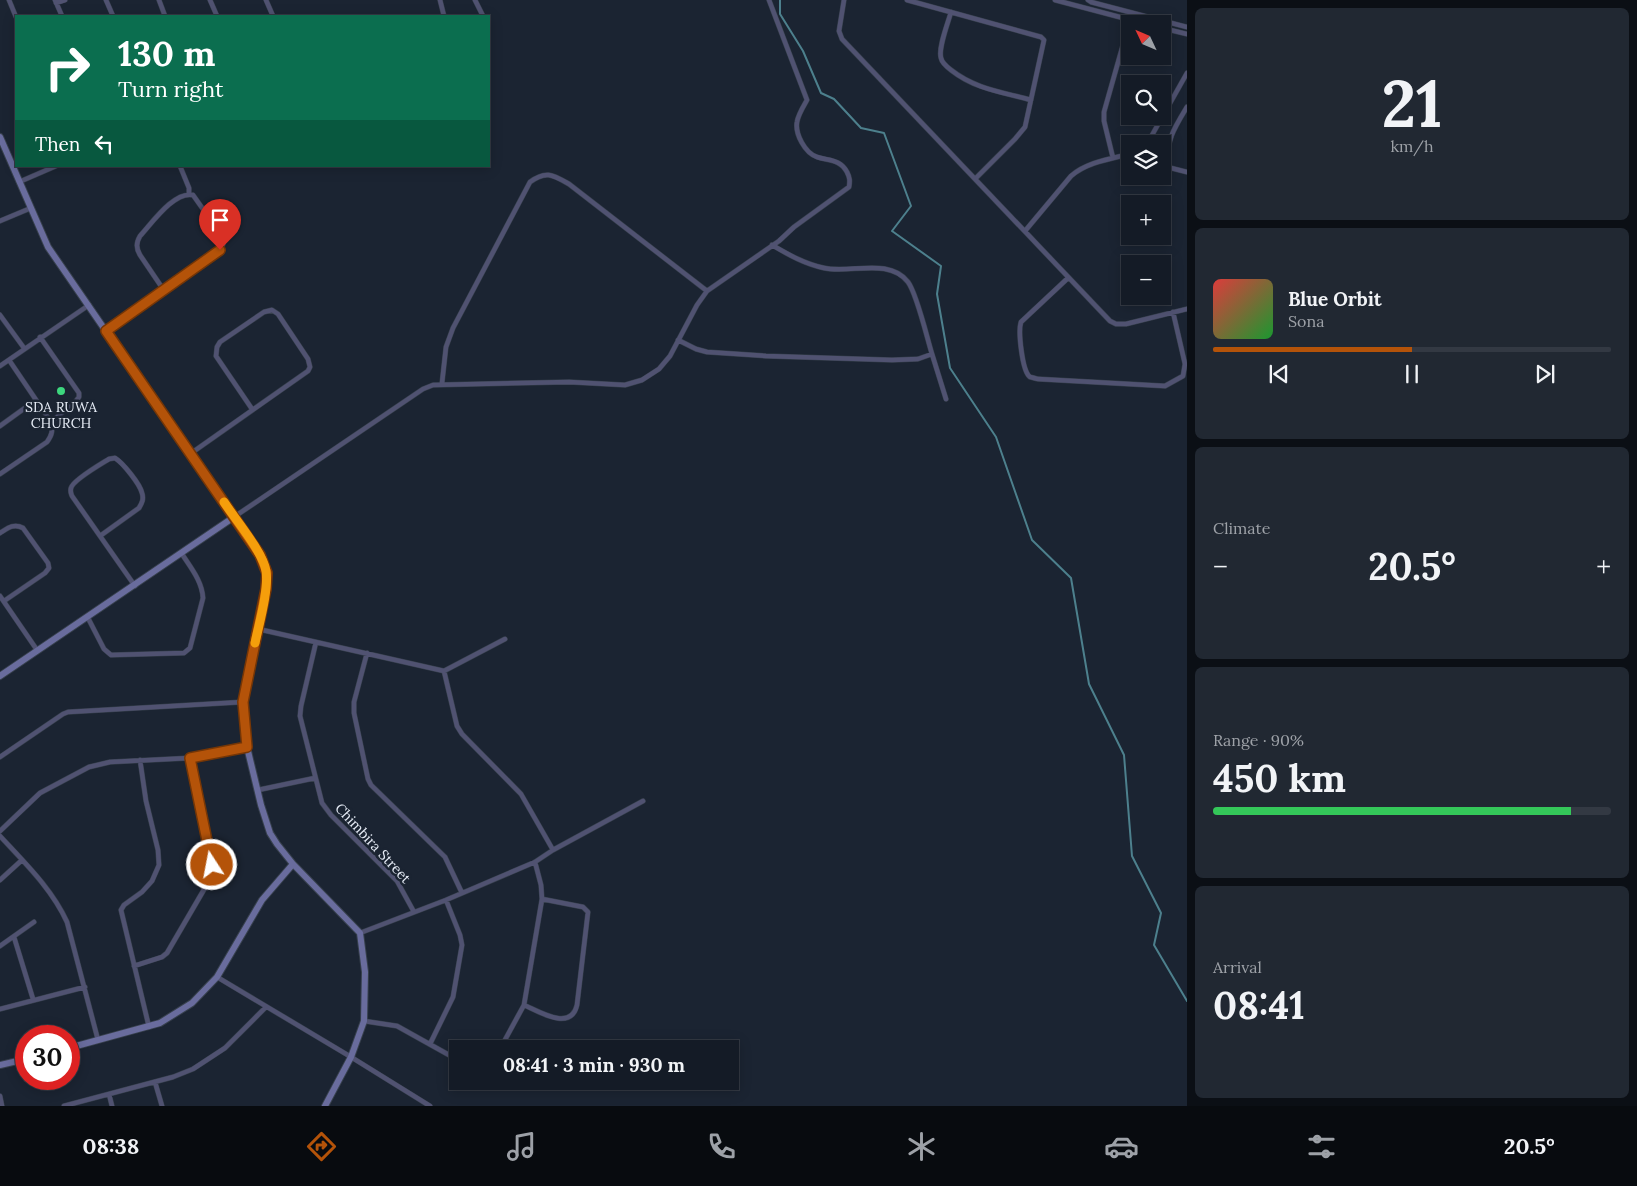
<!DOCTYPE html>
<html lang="en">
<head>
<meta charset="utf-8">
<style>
  :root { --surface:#141b26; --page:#212832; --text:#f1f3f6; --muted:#9da1a7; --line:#333943; --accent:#b45309 }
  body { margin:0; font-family:Lora,serif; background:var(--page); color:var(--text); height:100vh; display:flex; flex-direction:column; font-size:19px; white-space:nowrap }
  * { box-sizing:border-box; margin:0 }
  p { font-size:16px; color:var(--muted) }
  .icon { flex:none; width:28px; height:28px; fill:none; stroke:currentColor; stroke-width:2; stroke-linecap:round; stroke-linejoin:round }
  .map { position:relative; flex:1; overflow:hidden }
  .panel { display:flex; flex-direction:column; gap:8px; padding:8px; background:#0b0f15; width:450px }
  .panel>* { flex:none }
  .banner { position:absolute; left:15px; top:15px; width:475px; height:152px; border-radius:0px; box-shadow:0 2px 12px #0003,0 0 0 1px var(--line); background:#0b6e4f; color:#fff; overflow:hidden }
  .needle { width:32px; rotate:314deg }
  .buttons { position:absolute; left:1121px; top:15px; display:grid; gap:10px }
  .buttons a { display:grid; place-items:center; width:50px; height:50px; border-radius:0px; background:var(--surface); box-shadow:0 2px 12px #0003,0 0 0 1px var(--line); font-size:25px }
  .speed { position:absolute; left:15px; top:1025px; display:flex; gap:10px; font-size:25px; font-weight:700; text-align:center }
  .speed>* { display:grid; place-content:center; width:65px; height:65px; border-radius:50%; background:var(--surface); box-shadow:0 2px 12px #0003,0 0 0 1px var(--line); line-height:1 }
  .speed .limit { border:8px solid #d22; background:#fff; color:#111 }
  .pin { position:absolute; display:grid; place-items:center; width:42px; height:42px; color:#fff; margin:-51px -21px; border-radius:50% 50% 50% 0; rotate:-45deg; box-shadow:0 0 5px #0007 }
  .pin .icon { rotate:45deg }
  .me { position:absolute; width:55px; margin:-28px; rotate:349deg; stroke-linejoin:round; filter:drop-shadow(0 0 4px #0008) }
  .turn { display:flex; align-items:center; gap:18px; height:105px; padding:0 20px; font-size:22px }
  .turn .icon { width:65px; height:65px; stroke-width:2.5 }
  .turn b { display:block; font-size:35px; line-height:42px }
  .then { display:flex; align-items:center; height:48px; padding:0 20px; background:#0003; gap:10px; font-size:19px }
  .big { font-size:38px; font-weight:700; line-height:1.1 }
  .panel .card { flex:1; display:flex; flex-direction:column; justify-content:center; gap:8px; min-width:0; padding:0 18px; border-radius:8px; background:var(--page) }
  .panel .dial { align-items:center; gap:0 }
  .dial b { font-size:65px; line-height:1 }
  .song { display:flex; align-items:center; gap:15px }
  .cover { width:60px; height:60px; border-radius:8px; background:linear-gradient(135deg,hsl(0 70% 55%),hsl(130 70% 35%)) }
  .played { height:5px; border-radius:2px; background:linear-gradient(90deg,var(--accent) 50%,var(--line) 50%) }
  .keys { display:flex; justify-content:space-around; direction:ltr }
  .heat { display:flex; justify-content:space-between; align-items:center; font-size:28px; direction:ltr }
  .charge { height:8px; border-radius:4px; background:linear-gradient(90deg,#34c759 90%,var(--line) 0) }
  .trip { position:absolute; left:449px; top:1040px; width:290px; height:50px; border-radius:0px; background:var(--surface); box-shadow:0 2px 12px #0003,0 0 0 1px var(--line); font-weight:700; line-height:50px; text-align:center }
  .dock { display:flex; height:80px; justify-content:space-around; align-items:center; background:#080b0f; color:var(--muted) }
  .dock .icon { width:35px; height:35px }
  .dock .on { color:var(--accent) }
  .dock b { font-size:22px; color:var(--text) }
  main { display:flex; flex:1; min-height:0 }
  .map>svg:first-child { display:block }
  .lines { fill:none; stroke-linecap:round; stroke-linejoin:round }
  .stream { stroke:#4d808d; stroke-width:2 }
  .street-casing { stroke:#37404d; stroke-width:5.5 }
  .secondary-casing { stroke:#37404d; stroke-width:8 }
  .street { stroke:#505271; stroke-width:4.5 }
  .secondary { stroke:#696c9d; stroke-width:6 }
  .route-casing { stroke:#753606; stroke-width:12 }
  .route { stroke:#b45309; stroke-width:9 }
  .slow { stroke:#f59e0b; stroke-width:9 }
  .poi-dot { fill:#3dd77e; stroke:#1b2432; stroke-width:2 }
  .labels { text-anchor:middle; stroke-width:5; stroke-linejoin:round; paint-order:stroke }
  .poi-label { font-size:14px; fill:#e6ecf6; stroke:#1b2432 }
  .street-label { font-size:14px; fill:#e6ecf6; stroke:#1b2432 }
</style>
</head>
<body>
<main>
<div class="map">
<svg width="1187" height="1106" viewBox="0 0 1187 1106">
  <rect width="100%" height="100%" fill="#1b2432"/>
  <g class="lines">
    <path class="stream" d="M780,0V14L803,51L821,93L834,99L861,128L884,133L911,206L892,231L941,266L937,294L950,368L996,437L1032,540L1071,578L1089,684L1124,755L1132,856L1161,913L1154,945L1187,1001"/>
    <defs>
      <path id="street" d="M9,0L16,17
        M55,0L62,16
        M106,0L113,16
        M159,0L165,16
        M210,0L217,16
        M266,0L273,16
        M440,0L444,16
        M475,0L483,16
        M844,0L839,31L842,39L1110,321L1116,324H1126L1187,309
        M907,0L1041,37L1044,40L1025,127L1015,139L975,179
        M1055,0L1146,24
        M1088,0L1091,2L1187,27
        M56,3L65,0
        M951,12C948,23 938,48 941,58C942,63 947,67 951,70C975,89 1002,92 1031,100
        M1162,28L1187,34
        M1187,107C1173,130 1167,139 1167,167L1187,172
        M1147,144L1187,73
        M1113,158L1104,121V112L1130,20
        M180,166L189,188V194
        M19,182L56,166
        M0,221L31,208
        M1025,231L1071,176C1087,162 1110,159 1130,154
        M772,245C789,255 805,264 824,268C850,274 889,257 908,282C917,294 927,338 932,354
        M1068,278L1021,322C1018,331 1022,371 1030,377C1031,377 1037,379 1038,379L1165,386L1183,376L1185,364L1173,312
        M0,315L24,348
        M107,331L220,250C224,245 224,242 222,236L193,195C174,191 152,223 140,236C136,243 136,248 140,255L163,289
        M40,337L79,393V397L76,401L51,422
        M678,340L696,349L707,352L766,356L892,360L918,359L932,354L946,399
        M0,366L89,305
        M442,383L446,347L453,328L530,182C546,170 553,175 569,184L707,291
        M0,426L36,400
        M190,454L308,371L310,367L308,359L278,314L272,310L264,312L220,342L217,347L216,356L252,409
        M0,474L47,442C52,435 53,431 51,422L9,360
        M234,517L423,389L433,385L569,382L625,385L642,380L659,369L670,356L697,305L707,291L779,241L794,227L849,187C850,181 850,178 847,172C840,159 829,161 817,157C805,153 795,134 797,122C798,115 803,107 807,100L769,0
        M0,533C8,528 14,523 23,528L48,563L49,568L45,573L4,601
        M100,536L139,508C142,503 144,499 142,493C140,484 123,463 115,458L109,459C101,464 73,480 71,488C70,492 71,493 72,496L135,586
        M0,596L37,650
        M88,618L104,649L111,655L184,653L190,648L203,598C202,581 191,568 182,554
        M258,629L444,671L457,726L462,734L521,794L553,850
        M316,642L301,706L300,716L322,803L331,815L397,881L414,912
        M367,653L354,702V713L368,779L371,785L445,857L462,893
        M444,671L505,639
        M0,757L63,714L68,712L243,702
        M140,760L146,801L158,850L159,865L152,881L142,892L124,905L121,910L149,1027
        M258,790L315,778
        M0,831L40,793L89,767L110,762L190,758L247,747
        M0,836C25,863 52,889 67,922L98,1040
        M0,880L22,860
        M360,933L446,900L535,862L553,850L643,801
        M14,937L33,999
        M0,946L34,922
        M134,966L162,957L167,953L209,881L212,865L190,758
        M217,977L351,1057L430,1106
        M524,1005C538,1011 571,1032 577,1005L588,912L583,907L542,899
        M0,1009L85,987
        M364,1021L397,1026L458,1060
        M430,1044L453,997L462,945L460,935L446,900
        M500,1049L524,1005L542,899L541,885L535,862
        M155,1082L162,1106
        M109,1094L112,1106
        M0,1096L2,1106
        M64,1106L173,1077L193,1069L225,1048L266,1007"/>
      <path id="secondary" d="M0,137L48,247L260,555L267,573L266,589L243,702L247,747L261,805L270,833L277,844L293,864L360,933L365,972L364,1021L351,1057L325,1106
        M0,676L234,517
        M69,1048L160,1023L192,1003L217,977L262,900L293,864
        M0,1065L26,1059"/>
    </defs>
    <use href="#street" class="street-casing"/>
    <use href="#secondary" class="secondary-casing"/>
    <use href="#street" class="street"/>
    <use href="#secondary" class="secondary"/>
  </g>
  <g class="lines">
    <defs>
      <path id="route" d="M212,865L190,758L247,747L243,702L266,589L267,573L260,555L106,331L220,250"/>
    </defs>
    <use href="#route" class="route-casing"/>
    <use href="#route" class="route"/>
    <path class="slow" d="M224,502C235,519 263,552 266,571C269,589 259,624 255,643"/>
  </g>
  <circle class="poi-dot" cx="61" cy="391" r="5"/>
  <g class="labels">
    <g class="poi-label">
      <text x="61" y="412">SDA RUWA<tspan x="61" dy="16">CHURCH</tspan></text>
    </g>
    <g class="street-label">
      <text transform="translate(373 843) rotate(47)" y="5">Chimbira Street</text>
    </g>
  </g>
</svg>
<div class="buttons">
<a><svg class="needle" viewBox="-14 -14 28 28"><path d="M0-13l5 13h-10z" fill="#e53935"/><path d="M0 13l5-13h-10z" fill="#9da1a7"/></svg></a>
<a><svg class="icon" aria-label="search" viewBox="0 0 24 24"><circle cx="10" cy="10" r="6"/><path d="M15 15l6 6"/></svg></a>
<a><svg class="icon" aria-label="layers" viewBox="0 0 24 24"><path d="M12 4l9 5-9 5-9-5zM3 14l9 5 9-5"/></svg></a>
<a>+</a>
<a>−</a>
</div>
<div class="speed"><div class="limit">30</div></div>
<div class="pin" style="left:220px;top:250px;background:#d93025"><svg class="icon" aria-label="arrive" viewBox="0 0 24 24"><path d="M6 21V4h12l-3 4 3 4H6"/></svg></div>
<svg class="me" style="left:212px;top:865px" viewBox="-20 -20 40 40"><circle r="17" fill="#b45309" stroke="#fff" stroke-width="3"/><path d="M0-11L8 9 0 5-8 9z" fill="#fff"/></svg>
<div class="trip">08:41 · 3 min · 930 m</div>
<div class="banner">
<div class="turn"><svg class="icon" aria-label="right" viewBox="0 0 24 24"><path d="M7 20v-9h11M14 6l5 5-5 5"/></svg><div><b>130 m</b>Turn right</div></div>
<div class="then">Then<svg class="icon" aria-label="left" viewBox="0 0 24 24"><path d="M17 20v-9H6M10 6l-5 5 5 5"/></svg></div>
</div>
</div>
<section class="panel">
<div class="card dial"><b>21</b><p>km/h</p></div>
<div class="card">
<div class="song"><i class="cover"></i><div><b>Blue Orbit</b><p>Sona</p></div></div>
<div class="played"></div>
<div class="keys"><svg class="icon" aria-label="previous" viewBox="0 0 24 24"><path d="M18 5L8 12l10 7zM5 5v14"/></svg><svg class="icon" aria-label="pause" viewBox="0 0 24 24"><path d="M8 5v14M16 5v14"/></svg><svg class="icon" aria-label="next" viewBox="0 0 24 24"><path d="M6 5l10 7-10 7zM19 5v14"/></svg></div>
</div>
<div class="card"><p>Climate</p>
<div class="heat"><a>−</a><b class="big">20.5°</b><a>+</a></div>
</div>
<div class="card"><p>Range · 90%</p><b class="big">450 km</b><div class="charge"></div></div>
<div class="card"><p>Arrival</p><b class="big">08:41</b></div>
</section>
</main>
<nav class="dock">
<b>08:38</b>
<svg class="icon on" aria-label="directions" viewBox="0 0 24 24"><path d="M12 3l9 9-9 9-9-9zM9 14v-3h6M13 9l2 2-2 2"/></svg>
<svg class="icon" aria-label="music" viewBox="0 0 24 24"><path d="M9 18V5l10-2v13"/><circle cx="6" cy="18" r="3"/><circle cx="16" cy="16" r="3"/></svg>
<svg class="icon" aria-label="phone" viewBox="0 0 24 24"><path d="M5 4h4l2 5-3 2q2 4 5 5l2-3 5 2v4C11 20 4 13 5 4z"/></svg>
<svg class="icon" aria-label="climate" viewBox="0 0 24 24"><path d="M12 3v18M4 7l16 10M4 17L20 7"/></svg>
<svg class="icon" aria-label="car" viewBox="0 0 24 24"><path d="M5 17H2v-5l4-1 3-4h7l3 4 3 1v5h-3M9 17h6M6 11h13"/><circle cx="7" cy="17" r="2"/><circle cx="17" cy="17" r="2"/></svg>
<svg class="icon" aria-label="filters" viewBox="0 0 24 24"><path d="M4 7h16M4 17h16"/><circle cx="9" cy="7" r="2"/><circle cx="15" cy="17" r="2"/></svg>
<b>20.5°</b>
</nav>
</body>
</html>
